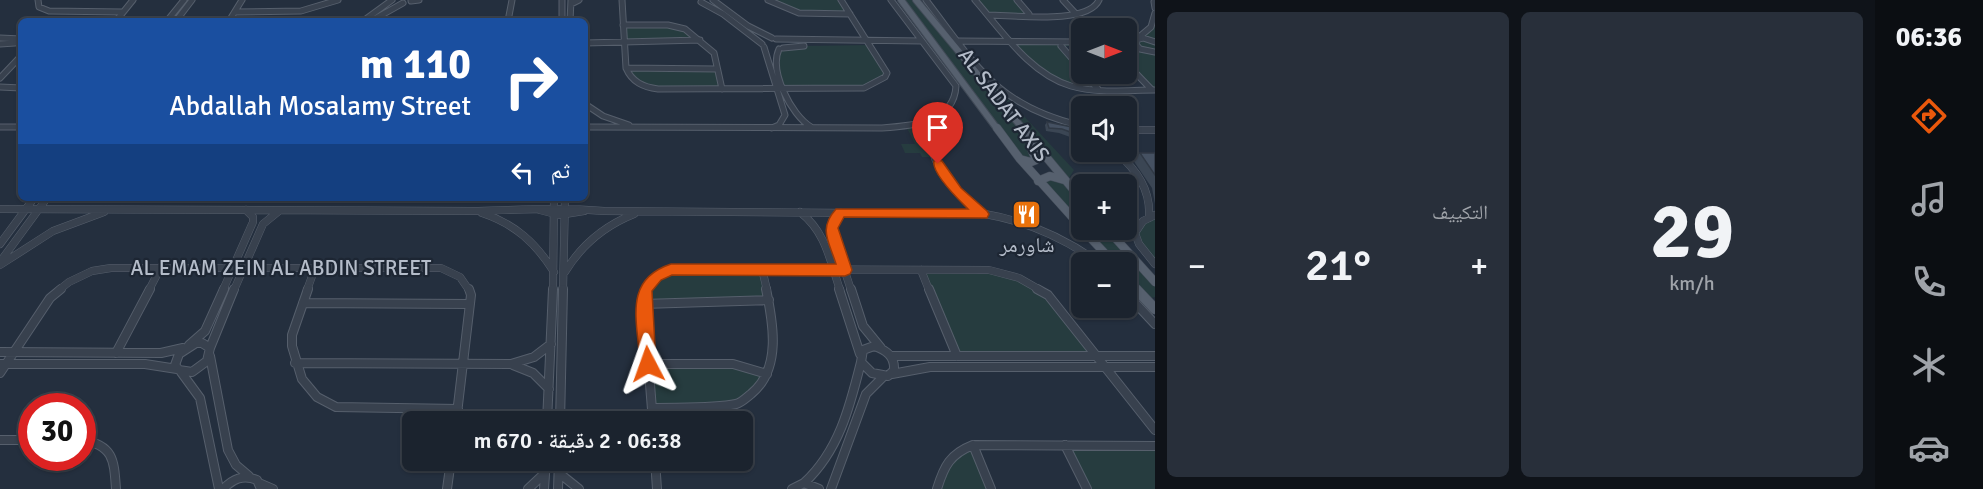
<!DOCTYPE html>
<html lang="ar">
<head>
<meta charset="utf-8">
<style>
  :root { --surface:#1b232e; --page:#282f3a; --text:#f1f3f6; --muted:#a0a4aa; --line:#39404a; --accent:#ea580c }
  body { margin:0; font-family:Signika,"Noto Naskh Arabic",sans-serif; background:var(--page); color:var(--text); direction:rtl; height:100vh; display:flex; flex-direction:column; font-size:22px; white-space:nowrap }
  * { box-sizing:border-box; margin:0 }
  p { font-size:20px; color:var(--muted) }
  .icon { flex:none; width:33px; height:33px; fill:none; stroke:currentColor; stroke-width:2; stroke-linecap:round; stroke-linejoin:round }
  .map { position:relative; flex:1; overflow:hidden; direction:ltr }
  .sheet { display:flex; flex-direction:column; gap:12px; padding:12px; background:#0f1319; width:720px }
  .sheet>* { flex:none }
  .hud { position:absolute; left:18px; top:18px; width:570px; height:183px; border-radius:9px; box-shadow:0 2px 4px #0004,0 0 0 2px var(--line); direction:rtl; background:#1a4fa0; color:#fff; overflow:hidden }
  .needle { width:39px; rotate:90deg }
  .controls { position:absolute; left:1071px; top:18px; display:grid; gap:12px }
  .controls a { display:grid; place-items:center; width:66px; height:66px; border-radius:9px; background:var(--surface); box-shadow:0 2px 4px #0004,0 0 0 2px var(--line); font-size:30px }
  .speed { position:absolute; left:18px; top:393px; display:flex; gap:12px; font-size:30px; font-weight:700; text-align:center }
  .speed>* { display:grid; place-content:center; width:78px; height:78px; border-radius:50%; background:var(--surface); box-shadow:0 2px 4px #0004,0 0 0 2px var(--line); line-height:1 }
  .speed .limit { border:9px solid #d22; background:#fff; color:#111 }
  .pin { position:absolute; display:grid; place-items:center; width:51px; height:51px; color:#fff; margin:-62px -26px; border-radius:50% 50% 50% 0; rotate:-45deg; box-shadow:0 0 6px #0007 }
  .pin .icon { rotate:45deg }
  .me { position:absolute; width:66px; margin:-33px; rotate:356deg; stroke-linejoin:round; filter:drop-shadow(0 0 4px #0008) }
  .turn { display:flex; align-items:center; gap:21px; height:126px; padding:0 18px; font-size:27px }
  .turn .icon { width:78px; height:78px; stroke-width:2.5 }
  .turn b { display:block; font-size:42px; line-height:51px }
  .then { display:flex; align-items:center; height:57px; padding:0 18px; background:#0003; gap:12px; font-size:22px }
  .big { font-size:45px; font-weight:600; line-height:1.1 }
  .sheet .widget { flex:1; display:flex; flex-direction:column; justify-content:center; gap:9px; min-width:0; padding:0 21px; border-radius:9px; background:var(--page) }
  .sheet .dial { align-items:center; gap:0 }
  .dial b { font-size:78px; line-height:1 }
  .heat { display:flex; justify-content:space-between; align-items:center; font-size:33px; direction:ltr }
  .sheet .tiles { flex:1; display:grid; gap:12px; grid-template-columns:repeat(2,1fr) }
  .trip { position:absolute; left:402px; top:411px; width:351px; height:60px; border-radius:9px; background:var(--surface); box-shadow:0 2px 4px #0004,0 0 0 2px var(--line); font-weight:600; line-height:60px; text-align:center; direction:rtl }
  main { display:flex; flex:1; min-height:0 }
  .menu { display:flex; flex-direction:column; width:108px; justify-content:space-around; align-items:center; background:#0b0e12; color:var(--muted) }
  .menu .icon { width:42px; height:42px }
  .menu .selected { color:var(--accent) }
  .menu b { font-size:27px; color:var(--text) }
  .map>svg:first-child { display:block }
  .green { fill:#263c3f }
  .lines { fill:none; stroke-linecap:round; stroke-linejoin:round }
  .minor-far2-casing { stroke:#565f6c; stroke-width:7 }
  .minor-far1-casing { stroke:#565f6c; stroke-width:8 }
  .minor-casing { stroke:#565f6c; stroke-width:10 }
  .major-far2-casing { stroke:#414a57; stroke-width:8 }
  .major-far1-casing { stroke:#414a57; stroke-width:9 }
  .major-casing { stroke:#414a57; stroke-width:11 }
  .minor-far2 { stroke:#38414e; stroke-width:5 }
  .minor-far1 { stroke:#38414e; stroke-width:7 }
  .minor { stroke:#38414e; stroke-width:8 }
  .major-far2 { stroke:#56606e; stroke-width:6 }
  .major-far1 { stroke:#56606e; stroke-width:8 }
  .major { stroke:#56606e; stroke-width:10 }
  .wall { fill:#3b4654 }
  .building { fill:#455162; stroke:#303945; stroke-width:1.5 }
  .route { fill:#ea580c; stroke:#983908; stroke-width:1.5 }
  .labels { text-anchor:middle; stroke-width:4.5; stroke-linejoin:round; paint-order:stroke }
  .street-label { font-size:21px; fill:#b4bcc9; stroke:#1d2633 }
  .poi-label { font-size:21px; fill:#b4bcc9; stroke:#1d2633 }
</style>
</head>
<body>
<main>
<nav class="menu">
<b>06:36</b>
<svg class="icon selected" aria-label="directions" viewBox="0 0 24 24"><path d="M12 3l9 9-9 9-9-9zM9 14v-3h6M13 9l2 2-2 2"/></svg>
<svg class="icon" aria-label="music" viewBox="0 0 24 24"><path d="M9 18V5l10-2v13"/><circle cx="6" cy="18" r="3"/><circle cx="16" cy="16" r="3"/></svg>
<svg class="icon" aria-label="phone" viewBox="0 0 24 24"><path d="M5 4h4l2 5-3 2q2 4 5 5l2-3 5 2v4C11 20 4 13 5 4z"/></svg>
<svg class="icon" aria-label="climate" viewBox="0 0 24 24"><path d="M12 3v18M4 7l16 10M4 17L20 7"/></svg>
<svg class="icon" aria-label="car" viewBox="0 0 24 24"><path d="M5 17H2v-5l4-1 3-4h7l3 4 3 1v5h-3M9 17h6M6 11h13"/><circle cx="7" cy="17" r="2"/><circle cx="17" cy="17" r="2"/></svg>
</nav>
<section class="sheet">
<div class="tiles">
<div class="widget dial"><b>29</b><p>km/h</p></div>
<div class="widget"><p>التكييف</p>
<div class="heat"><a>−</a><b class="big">21°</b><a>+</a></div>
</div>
</div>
</section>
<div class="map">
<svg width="1155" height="489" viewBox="0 0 1155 489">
  <rect width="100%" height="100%" fill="#242f3e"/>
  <path class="green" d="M768,0H841L850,14L799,13Z
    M901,0H916L1074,170L1069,178L1072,189L1081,200V228L1039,179L1062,180L1031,142L1036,159L1025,161Z
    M975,0H1017L1029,14L988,15Z
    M1155,13V90L1127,63V40C1144,38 1149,28 1155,13Z
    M623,25H674L700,40H624Z
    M1013,41L1081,42V46H1062L1081,70L1082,74L1098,89C1055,85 1042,71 1013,41Z
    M870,45L887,73L864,88L785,89L775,58L776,51L800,46Z
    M626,68L717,69L722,89H658L642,85Z
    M928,122L935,157H922L920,153H905L901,144H915L906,126Z
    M1155,215V264L1141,247L1137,227Z
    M1083,230H1108L1155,282V297L1146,300L1127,278L1126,262H1113Z
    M671,269H762L769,300L643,304L646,288Z
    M921,270H989L1039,289L1097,357L957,356Z
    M648,364H733L767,374L738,404L652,408Z
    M973,445L991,489H937L945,465Z
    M1065,445L1155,446V489H1087Z"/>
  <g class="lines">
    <defs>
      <path id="minor-far2" d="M38,0L39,7L49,11L123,12
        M562,0V21
        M622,0L626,68C632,82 643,87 658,89L864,88L885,77L887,73L841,0
        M713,0L748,26L772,38
        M768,0L799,13L850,14
        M926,0C976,65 996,106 1082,126
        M975,0C1002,31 1030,74 1071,86C1098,94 1128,90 1155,90
        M1017,0L1029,14
        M1063,0L1076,14
        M411,1L419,0
        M701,2L723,14L762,44
        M1154,2L1155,8
        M571,4L579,0
        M235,12L301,11L338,0
        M988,15C1013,15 1088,25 1099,0
        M116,21L133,0
        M167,21L184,0
        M176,21L192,0
        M229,21L242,0
        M363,21L392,0
        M371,21L403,3
        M508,21L512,0
        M570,21L571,0
        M623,25H668L685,29L714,53L722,89
        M0,38L21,39
        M1138,38L1151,27L1155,13
        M776,39L922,41
        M959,41L1082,42
        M1155,42L1143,38L1133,41L1140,49L1155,52
        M585,43L700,40
        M0,44L15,43
        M1061,46L1082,70
        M764,47L785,115L779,125L772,128
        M783,48L804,46
        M779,49C769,71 791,115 811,127
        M1126,63L1152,90
        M626,68L717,69
        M1084,74L1098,89
        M0,78L21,56
        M0,87L21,88
        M585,104L603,116L629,125
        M928,122L931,130
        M0,127H21
        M585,127L882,128C912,126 954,123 956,86L891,0"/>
      <path id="minor-far1" d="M930,128C932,136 932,144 933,152C940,178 963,196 982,214
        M1126,130H1155
        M1116,152C1137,170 1151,190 1149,218
        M0,209L473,211C517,210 560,207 604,211L985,214C1026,221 1064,238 1098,262
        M540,210L559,215L584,211
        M800,212C826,232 830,261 840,290
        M482,213C515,224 536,243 554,272
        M841,213L832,221L833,235L851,290
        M1155,215L1143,221L1135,233L1139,244L1155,264
        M0,244L34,198
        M0,262L47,198
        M0,265L53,231L104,212
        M762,269L767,290
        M921,270L929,290
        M565,272C582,244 604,226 634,214
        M59,290L69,282L92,271L111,268H441L460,277L469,290
        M149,290L161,267
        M223,290L253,222V217L246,210
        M234,290L263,224L279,211
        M307,290L315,268
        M553,290L554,198
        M563,290L565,198
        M645,290L654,279L671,269L989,270L1019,278L1040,290"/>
      <path id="minor" d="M308,289L292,335V346L302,379L317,397L336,407L458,409
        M646,289L643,296L653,422
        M839,289L860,354
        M851,289L863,326L881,348
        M929,289L957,356
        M1037,289L1048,295L1155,430
        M1126,293L1155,324
        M303,303L470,304
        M643,304L769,300
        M196,343H202L210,348L207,361L192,372L179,370L175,365L179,354Z
        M189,345L205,331L224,289
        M874,346C886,350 895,356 894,370L888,376L872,373L861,362L863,350Z
        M210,348L234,289
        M0,352L161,353L183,348
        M116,353L150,289
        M210,356L228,450L236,465L249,476
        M891,356H1155
        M295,363L511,364L534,357L551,344
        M0,364H145L177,369
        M648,364H733L767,374
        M513,365L533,373L549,389
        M181,372L200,398L219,489
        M0,373L50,298L61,289
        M892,374L930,367H1155
        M652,408C677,407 713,409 736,404C741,403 747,397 751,394C782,369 773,322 766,289
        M456,422L471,295L469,289
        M547,422L553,289
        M560,422L563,289
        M0,440H32
        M82,440C114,445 114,461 116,489
        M973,445L991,489
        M1065,445L1087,489
        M655,460L657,489
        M559,473L579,489
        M259,483L273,489
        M804,483C839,451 850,406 861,362
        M223,489C233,479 243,474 257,480L261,489
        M447,489L451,460
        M528,489L545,473
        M544,489L546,460
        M558,489L559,460
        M792,489L804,483L819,489
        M831,489L866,394L883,377
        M937,489C944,466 950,454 973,445L1155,446"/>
      <path id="major-far2" d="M901,0L998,130
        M916,0L1024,130"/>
      <path id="major-far1" d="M997,128L1020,159L1082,228
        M1022,128L1082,200
        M1020,159L1031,162L1036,160L1030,146
        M1038,181L1050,176L1064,180
        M1083,230L1113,262
        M1108,230L1155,282
        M1097,262L1110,260
        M1126,278L1137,290"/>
      <path id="major" d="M1136,289L1155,309"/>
    </defs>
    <use href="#minor-far2" class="minor-far2-casing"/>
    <use href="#minor-far1" class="minor-far1-casing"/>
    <use href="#minor" class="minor-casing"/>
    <use href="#major-far2" class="major-far2-casing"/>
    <use href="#major-far1" class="major-far1-casing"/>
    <use href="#major" class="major-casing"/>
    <use href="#minor-far2" class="minor-far2"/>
    <use href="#minor-far1" class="minor-far1"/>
    <use href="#minor" class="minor"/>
    <use href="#major-far2" class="major-far2"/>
    <use href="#major-far1" class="major-far1"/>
    <use href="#major" class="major"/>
  </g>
  <path class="wall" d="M1047,122L1073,133L1070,137L1059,133L1046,131L1045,125Z
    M1140,153H1155V204L1152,188L1133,160Z"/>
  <path class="building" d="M1047,122L1072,127L1073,133L1062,129L1049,128Z
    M1140,153H1155V175Z"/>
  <path class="route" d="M938,160L942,161L961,188L987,211L989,214L987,218L844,217L838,228L852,270L850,274L845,276L672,275L661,280L652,291L656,364L653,369L648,371L642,369L640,364C638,322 622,280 671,264H836C829,241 818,229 836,209H968C959,200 931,173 934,161Z"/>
  <defs>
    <symbol id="restaurant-square" viewBox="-11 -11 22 22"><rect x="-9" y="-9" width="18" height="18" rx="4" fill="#e8710a" stroke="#1d2633"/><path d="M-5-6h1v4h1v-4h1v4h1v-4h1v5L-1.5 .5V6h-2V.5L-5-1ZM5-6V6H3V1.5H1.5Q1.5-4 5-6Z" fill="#fff"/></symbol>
  </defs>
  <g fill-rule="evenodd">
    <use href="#restaurant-square" x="1010" y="198" width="33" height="33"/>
  </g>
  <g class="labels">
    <g class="street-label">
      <text transform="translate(1004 105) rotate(53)" y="7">AL SADAT AXIS</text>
      <text x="281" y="275">AL EMAM ZEIN AL ABDIN STREET</text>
    </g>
    <g class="poi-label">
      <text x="1027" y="252">شاورمر</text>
    </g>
  </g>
</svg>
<div class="controls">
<a><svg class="needle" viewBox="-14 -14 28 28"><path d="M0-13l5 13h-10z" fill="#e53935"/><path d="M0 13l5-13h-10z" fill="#a0a4aa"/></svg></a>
<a><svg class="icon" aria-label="sound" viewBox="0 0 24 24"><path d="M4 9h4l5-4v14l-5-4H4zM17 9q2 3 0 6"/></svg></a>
<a>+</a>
<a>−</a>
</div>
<div class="speed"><div class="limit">30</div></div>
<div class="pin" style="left:938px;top:164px;background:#d93025"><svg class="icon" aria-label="arrive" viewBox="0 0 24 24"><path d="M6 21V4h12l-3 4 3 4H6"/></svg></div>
<svg class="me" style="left:648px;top:364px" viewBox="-20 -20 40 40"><path d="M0-17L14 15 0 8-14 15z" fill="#ea580c" stroke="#fff" stroke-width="4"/></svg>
<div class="trip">06:38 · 2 دقيقة · 670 m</div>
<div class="hud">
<div class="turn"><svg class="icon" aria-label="right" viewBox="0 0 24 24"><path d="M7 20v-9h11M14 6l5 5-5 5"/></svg><div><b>110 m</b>Abdallah Mosalamy Street</div></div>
<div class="then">ثم<svg class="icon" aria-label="left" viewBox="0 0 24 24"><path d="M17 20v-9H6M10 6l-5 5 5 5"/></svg></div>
</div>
</div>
</main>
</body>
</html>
